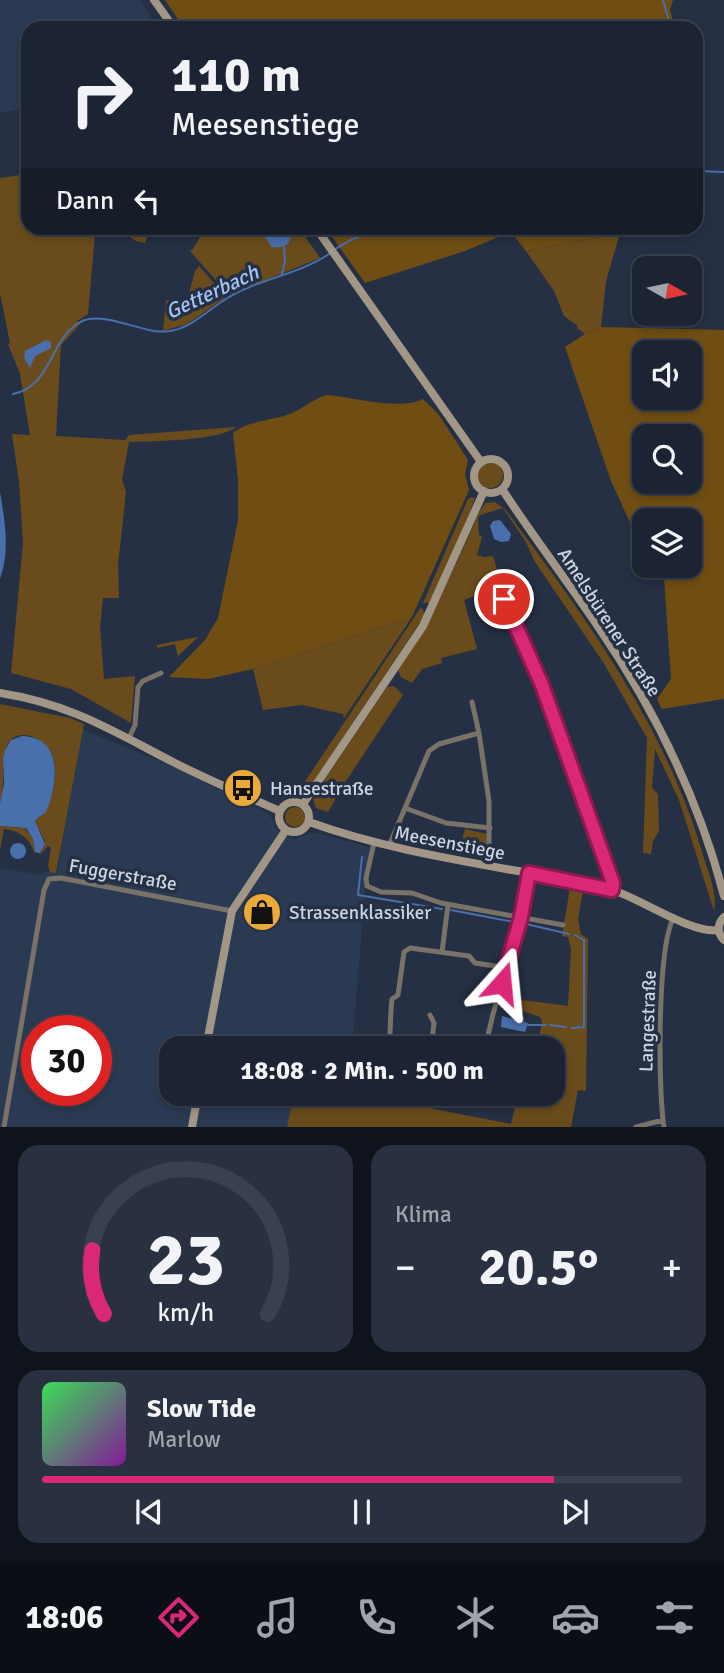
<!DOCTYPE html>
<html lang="de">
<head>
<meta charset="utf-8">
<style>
  :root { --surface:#1c2433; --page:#29303f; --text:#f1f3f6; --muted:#a0a4ac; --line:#3a414e; --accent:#db2777 }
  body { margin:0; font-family:Signika,sans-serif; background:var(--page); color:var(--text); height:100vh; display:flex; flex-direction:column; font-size:26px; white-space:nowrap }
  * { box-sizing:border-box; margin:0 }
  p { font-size:23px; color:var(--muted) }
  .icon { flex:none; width:38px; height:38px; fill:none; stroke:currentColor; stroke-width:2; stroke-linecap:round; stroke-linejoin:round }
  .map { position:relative; height:1127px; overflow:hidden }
  .details { display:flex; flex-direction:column; gap:18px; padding:18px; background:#0f141c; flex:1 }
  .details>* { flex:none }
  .banner { position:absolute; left:21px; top:21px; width:682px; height:214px; border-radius:21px; box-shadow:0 4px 10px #0003,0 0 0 2px var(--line); background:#1c2433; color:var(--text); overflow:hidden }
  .needle { width:46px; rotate:99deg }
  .fabs { position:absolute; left:632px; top:256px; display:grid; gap:14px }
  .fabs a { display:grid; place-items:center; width:70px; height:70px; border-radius:14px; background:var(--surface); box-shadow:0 4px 10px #0003,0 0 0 2px var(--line); font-size:35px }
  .speed { position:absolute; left:21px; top:1015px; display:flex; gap:14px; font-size:35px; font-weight:700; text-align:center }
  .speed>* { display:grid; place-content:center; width:91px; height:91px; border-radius:50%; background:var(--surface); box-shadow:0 4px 10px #0003,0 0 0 2px var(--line); line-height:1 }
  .speed .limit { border:10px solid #d22; background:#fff; color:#111 }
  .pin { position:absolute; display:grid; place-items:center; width:60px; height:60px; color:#fff; margin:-30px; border:4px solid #fff; border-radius:50%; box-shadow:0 2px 7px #0007 }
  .me { position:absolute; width:77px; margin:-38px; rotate:18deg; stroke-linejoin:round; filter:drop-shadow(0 0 5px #0008) }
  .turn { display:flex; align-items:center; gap:24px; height:147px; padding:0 35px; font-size:32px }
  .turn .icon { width:91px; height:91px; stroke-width:2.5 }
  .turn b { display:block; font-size:49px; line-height:60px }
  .then { display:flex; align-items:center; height:66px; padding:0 35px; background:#0003; gap:14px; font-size:26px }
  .big { font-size:52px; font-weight:800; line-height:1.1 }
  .details .card { flex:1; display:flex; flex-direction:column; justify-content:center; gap:10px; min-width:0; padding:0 24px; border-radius:21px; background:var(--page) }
  .details .dial { align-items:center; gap:0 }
  .dial svg { height:182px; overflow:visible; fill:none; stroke:var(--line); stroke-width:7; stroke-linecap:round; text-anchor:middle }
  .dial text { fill:var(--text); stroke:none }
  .song { display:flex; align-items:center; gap:21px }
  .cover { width:84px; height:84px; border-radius:10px; background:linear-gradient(135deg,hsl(130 70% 55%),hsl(290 70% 35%)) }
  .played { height:7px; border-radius:4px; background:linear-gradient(90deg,var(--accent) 80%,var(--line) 80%) }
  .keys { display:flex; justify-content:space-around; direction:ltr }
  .heat { display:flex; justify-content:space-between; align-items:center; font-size:38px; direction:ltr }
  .details .tiles { flex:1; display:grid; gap:18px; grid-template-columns:1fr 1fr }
  .card:last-child { grid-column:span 2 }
  .trip { position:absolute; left:159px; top:1036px; width:406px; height:70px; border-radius:21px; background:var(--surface); box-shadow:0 4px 10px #0003,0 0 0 2px var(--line); font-weight:800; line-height:70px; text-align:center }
  .tabs { display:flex; height:112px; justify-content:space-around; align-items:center; background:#0b0e14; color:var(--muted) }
  .tabs .icon { width:49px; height:49px }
  .tabs .current { color:var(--accent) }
  .tabs b { font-size:32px; color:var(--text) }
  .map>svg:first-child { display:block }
  .built { fill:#2b3a53; fill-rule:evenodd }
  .green { fill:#6a4c1c }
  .forest { fill:#704e13; fill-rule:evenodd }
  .water { fill:#4a6fad }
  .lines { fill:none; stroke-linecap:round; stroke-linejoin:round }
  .stream { stroke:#4a6fad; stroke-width:2 }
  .street { stroke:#797268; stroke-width:5 }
  .secondary { stroke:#a29787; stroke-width:8 }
  .route-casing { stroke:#8e194d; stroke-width:18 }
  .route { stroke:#db2777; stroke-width:12 }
  .labels { text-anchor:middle; stroke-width:7; stroke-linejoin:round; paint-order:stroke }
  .street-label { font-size:19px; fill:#cdd4e1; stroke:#253044 }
  .poi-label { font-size:19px; fill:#cdd4e1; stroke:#253044; text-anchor:start }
  .water-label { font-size:21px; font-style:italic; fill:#a4c4f8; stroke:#253044 }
</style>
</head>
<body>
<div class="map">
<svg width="724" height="1127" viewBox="0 0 724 1127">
  <rect width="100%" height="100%" fill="#253044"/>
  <path class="built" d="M0,0H140L157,28H28V109L0,113Z
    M82,729L173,767L269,814L278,831L286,837L295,839L310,833H316L373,848L366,878L352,1048H172V1094H294L287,1127H0V868L42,875L43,871L57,873ZM37,1031H96V1090H37Z"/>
  <path class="green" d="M28,174V228H147L149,232L145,243L136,241L122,232L95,234L88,314L77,321V322L81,323L61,345L56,436L125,440L129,435L236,427C220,441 152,441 129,442L122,479L126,492L118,565L119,598H103L100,628L104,679L135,676L131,723L71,689L11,673L23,543L19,482L12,434L30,435L20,374L8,344L10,343L0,293V178Z
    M205,228H299L320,258L229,295L190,251L193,249Z
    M620,233L606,281L601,327L585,334L577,328L578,326L564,316L554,291L526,251Z
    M199,266L226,297L187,324L163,331L166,300L186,304L195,271Z
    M477 475a13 13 0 1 1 26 0a13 13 0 1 1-26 0Z
    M471,497L475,498L470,512L431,603H423L468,499Z
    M495,502L506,510C584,616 666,726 703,855C708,872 718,893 714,911L679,800L655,749L652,788L658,794L659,831L653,841L651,854L643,853L647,738L603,662L535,562L526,542L503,508L480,515L478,519L479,535L482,537L477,555L484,557L493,556L502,586L464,600L477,649L441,658L442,663L422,669L412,683L401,677L398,670C433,618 454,568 480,511L485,503Z
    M421,607L425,614L423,618L309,788L304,794L301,792L302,786Z
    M412,617L344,718L343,714L302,705L263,710L253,669Z
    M394,686L403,695L346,781L328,812L316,808L313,799L321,785L387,687Z
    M0,704L70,718L84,724L56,873L50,872L48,866L51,848L48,846L41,854L34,852C29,837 19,831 4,829L0,850V826L19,828L23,826L33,839L35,852L41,853L45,842L35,821C39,815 44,816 46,810C52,795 57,777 54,761C51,740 16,722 6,748C0,763 6,785 0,803Z
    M285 817a10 10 0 1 1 20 0a10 10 0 1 1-20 0Z
    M465,829L487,834V856L459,851Z
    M570,888L583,891L578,919L581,934L588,939L586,1091L578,1090L571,1127H287L294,1094H357L511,1124L518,1094H553V1048H537L542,1023L540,1017L511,1007L515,999L568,1006L571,949L568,937L562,936Z"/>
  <path class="forest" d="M165,0H673L670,10L675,28H184Z
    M326,228H620V233L526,251L511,232L508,233L465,251L365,283Z
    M601,327L724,330V699L662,709L657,699L671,679L664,578L649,565H690V520H644V553L611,481L565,347L585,334ZM644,352H690V397H644ZM644,436H690V481H644Z
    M327,395C354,397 399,411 423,399L439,415L468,460L465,474L469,490L412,617L253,669L208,679L169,677L205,640L218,618L238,520V480L233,433C249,420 273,421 292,413C304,408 314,398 327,395Z
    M198,637L178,656L175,644L157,648V645Z"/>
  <path class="water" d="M258,228H289C294,242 286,249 272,247Z
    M46,340L51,342V348L35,356L30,368L24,358L25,351Z
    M0,492C5,523 10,549 0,579Z
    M500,520L511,534L509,541L501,542L494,539L490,526L493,521Z
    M22,736C63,737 58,781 47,810C44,816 39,815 35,821L45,844L40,853L35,852L33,839L26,828L0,826V803L4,784L3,758L5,750L11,740Z
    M10 851a8 8 0 1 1 16 0a8 8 0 1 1-16 0Z
    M502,1016L528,1023L525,1032L501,1027Z"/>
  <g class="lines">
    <path class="stream" d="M663,0L671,28
      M696,171L724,172
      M334,250C343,244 352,238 364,235C392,229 419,241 446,228
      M282,274L285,260L284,247
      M13,394C52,386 49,340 80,322C105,309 144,336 170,331C191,328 208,310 226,299C257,279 298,275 329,254
      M362,857L358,895L442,909
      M451,910L514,922
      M526,924L569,934
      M528,1025H546
      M550,1025L566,1027
      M572,1028L584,1027V940L575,935"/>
    <path class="street" d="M504,599L543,685L603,851L612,880V890
      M479,733L489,801V850
      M129,738L135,725L138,687L143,681L161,673
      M405,808L446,823L490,828
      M374,843L366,878L367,886L381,892L412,893L441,903L563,925
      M389,846L429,751L439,744L479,733L472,702
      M442,952L448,905
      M430,1015L434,1023L431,1048
      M393,1048L389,1044C391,1028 390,1015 392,999L398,995L404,952L410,948L469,956L475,963L508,968
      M486,1048C490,1018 500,992 509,964C518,934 524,903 529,872
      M4,1127L44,890L49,879L61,878L232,911
      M636,1127L663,1120
      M664,1127C658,1090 657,946 674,917"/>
    <path class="secondary" d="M154,0L174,28
      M316,228L481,462
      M474 476a17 17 0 1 1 34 0a17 17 0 1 1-34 0Z
      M502,489C532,535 566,579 597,625C654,708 699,799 724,896
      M0,693C70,704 111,730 173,762C208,780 244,795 280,811
      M279 817a15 15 0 1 1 30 0a15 15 0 1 1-30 0Z
      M303,804L423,626L484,491
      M309,822C373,845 439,857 506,869C540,875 576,879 610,889C640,898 691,934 718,930
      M724,917C717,924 717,933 724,940
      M206,1048L232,911L286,830
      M192,1127L198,1094"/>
  </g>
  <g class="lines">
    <defs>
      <path id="route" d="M502,983L521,917L529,873L612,890L613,883L542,685L504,599"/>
    </defs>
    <use href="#route" class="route-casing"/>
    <use href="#route" class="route"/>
  </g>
  <defs>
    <symbol id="bus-disc" viewBox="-11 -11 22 22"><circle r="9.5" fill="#eba93a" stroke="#253044"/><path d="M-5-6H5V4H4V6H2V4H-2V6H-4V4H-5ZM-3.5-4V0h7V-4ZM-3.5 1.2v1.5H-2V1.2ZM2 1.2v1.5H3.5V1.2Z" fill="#111"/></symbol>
    <symbol id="shop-disc" viewBox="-11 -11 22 22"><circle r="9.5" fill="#eba93a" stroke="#253044"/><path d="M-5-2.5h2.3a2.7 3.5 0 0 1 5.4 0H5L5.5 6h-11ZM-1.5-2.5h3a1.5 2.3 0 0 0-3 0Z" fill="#111"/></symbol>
  </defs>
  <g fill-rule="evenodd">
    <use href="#bus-disc" x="221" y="766" width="44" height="44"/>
    <use href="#shop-disc" x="240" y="890" width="44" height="44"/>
  </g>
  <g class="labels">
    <g class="street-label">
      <text transform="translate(610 622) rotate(57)" y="7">Amelsbürener Straße</text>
      <text transform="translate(450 842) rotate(11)" y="7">Meesenstiege</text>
      <text transform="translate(123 874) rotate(10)" y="7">Fuggerstraße</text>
      <text transform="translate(647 1021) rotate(-88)" y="7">Langestraße</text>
    </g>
    <g class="poi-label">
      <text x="270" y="795">Hansestraße</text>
      <text x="289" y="919">Strassenklassiker</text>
    </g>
    <g class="water-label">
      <text transform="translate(212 292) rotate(-25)" y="7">Getterbach</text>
    </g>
  </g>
</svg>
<div class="fabs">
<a><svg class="needle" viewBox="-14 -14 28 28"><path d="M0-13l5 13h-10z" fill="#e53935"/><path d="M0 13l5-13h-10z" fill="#a0a4ac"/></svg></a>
<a><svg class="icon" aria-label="sound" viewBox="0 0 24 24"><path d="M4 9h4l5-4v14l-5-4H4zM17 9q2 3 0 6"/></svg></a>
<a><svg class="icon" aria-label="search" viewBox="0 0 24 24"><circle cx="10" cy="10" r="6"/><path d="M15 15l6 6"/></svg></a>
<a><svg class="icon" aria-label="layers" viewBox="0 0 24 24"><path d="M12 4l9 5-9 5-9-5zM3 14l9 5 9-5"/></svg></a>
</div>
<div class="speed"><div class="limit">30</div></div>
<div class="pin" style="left:504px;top:599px;background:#d93025"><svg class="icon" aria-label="arrive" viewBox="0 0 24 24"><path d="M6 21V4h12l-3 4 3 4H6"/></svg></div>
<svg class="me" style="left:502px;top:983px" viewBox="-20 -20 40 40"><path d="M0-17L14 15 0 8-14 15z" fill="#db2777" stroke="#fff" stroke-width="4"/></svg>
<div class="trip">18:08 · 2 Min. · 500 m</div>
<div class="banner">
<div class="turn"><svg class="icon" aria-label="right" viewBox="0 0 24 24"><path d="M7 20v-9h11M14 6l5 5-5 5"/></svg><div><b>110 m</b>Meesenstiege</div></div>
<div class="then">Dann<svg class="icon" aria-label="left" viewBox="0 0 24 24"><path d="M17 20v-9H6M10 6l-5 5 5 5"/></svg></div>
</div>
</div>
<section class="details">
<div class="tiles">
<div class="card dial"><svg viewBox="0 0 100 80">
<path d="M14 69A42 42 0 1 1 86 69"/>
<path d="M14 69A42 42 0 0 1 9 41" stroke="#db2777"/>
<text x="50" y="56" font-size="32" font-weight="700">23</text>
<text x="50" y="72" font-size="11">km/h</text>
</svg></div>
<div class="card"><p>Klima</p>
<div class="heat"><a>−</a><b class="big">20.5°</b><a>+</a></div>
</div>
<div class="card">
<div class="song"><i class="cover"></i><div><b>Slow Tide</b><p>Marlow</p></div></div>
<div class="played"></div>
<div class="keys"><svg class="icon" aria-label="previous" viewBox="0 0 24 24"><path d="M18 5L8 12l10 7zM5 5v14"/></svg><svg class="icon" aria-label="pause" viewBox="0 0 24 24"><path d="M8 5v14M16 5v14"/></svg><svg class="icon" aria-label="next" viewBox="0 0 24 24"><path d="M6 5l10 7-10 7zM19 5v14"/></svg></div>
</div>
</div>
</section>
<nav class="tabs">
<b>18:06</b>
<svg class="icon current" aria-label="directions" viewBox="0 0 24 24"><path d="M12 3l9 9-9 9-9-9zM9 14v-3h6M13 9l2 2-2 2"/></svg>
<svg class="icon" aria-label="music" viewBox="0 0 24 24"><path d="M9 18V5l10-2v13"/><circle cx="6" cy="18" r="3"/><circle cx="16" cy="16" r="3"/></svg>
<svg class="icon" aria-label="phone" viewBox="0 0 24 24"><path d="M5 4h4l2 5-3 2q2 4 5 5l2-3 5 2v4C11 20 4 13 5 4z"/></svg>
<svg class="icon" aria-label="climate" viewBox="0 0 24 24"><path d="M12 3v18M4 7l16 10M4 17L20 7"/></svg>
<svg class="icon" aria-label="car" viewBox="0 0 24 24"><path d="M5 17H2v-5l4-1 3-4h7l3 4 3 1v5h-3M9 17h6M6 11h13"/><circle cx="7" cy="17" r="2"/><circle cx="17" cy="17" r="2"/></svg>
<svg class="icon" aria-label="filters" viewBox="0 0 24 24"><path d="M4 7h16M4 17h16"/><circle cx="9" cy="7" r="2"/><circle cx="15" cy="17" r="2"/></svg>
</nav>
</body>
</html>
